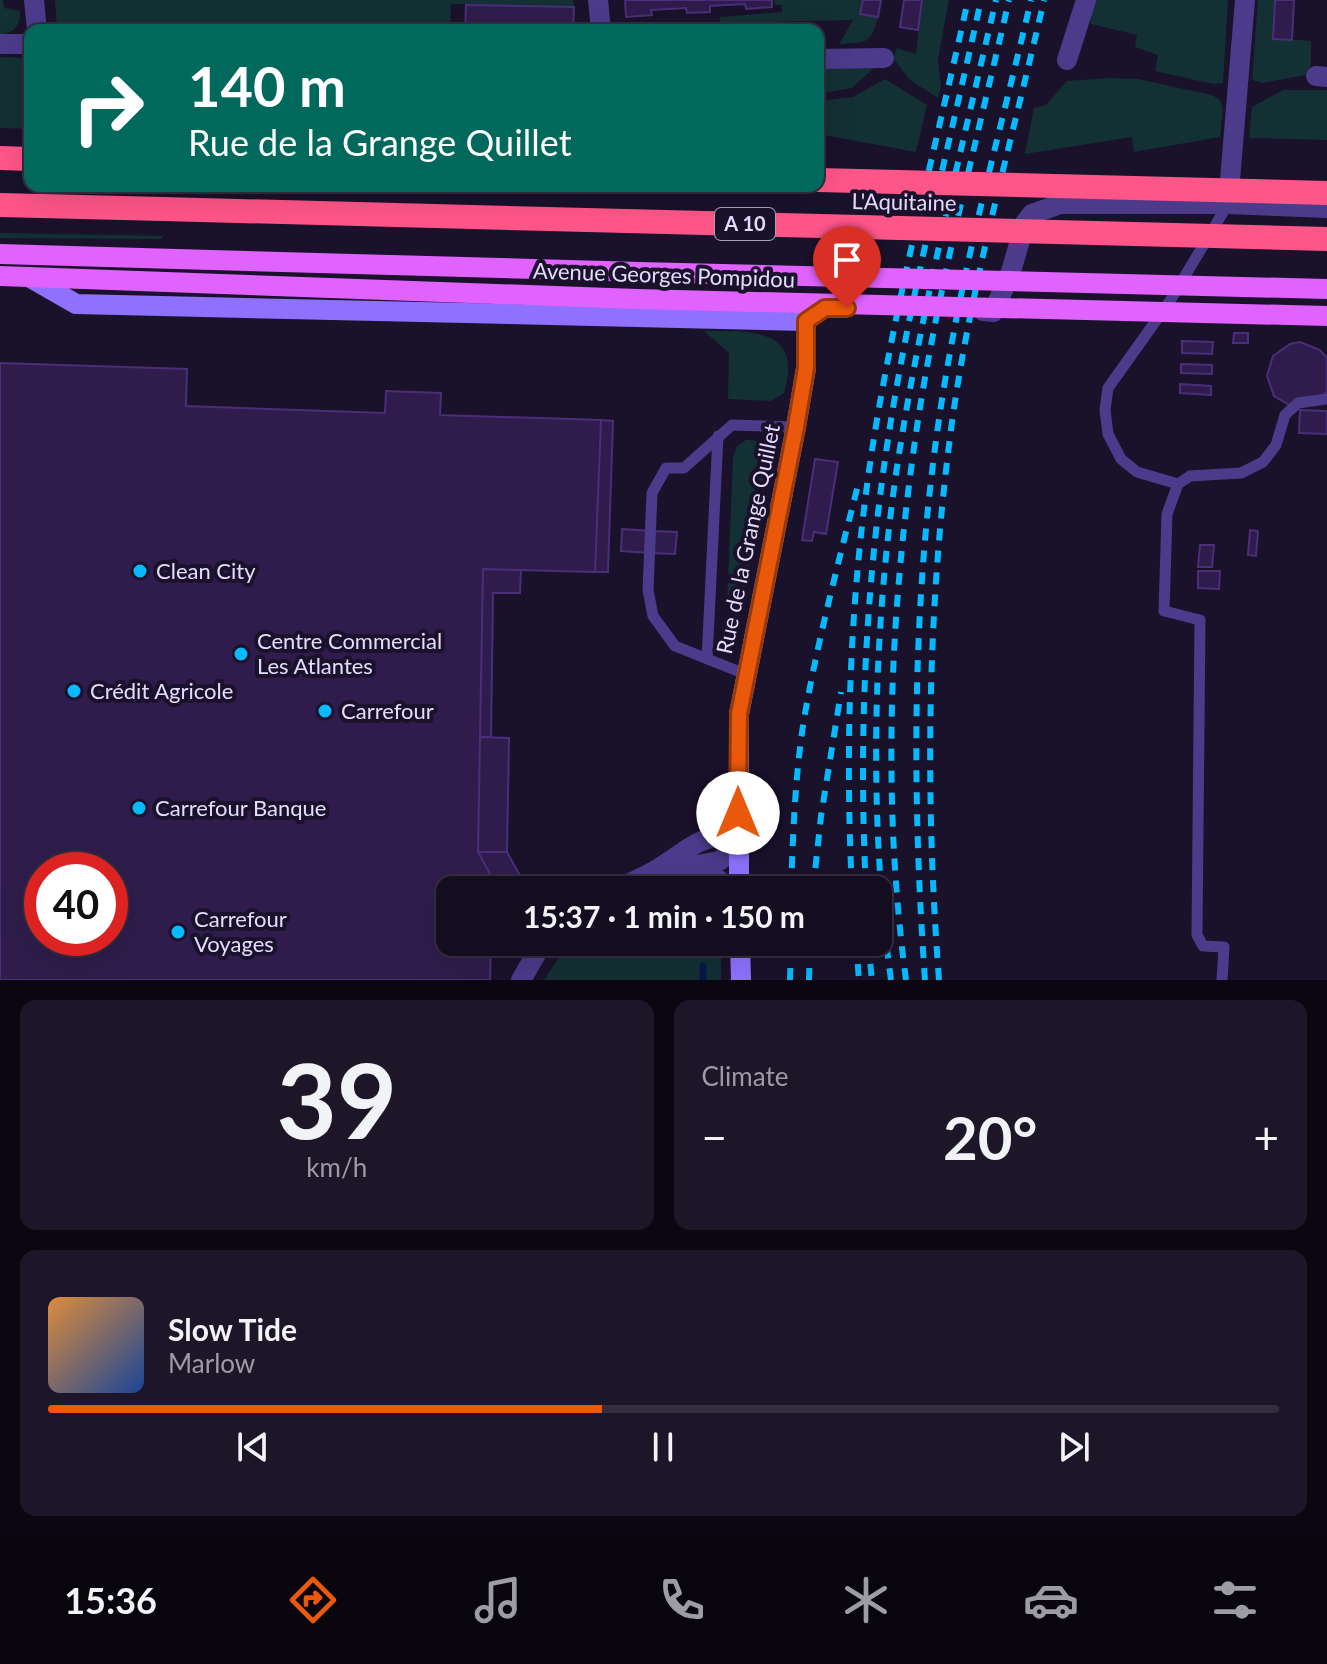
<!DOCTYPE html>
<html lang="en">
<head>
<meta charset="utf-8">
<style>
  :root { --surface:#140d20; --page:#1d1629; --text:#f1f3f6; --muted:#9d9ca5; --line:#332d3e; --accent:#ea580c }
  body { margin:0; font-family:Lato,sans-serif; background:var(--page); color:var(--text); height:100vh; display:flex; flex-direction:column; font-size:30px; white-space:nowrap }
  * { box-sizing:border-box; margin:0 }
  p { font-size:26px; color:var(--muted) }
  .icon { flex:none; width:44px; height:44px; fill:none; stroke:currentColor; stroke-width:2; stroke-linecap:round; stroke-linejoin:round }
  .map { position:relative; height:980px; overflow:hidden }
  .details { display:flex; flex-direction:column; gap:20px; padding:20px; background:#0b0712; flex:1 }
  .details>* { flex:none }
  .hud { position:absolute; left:24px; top:24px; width:800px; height:168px; border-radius:16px; box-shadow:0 8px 32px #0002,0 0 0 2px var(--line); background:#00695c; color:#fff; overflow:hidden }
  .speed { position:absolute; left:24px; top:852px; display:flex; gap:16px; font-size:40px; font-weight:700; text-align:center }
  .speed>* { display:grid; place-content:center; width:104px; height:104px; border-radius:50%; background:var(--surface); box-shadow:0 8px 32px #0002,0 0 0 2px var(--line); line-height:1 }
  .speed .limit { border:12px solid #d22; background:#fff; color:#111 }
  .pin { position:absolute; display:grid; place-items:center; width:68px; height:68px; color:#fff; margin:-82px -34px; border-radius:50% 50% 50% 0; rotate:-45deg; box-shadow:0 0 8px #0007 }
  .pin .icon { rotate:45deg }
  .me { position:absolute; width:88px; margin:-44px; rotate:0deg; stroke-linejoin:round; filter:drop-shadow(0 0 6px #0008) }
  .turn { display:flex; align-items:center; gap:28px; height:168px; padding:0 32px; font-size:36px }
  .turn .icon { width:104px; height:104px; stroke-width:2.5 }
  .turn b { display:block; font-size:56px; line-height:68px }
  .big { font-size:60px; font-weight:700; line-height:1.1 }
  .details .tile { flex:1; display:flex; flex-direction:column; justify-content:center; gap:12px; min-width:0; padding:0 28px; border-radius:16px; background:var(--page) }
  .details .dial { align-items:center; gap:0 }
  .dial b { font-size:104px; line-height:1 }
  .song { display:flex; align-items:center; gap:24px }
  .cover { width:96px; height:96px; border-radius:12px; background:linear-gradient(135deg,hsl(30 70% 55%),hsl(220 70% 35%)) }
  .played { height:8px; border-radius:4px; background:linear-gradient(90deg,var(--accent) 45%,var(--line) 45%) }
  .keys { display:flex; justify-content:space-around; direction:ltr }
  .heat { display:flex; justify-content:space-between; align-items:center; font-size:44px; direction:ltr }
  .details .tiles { flex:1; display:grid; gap:20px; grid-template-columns:1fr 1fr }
  .tile:last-child { grid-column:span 2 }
  .trip { position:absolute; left:436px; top:876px; width:456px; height:80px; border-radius:16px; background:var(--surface); box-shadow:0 8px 32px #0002,0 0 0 2px var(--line); font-weight:700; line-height:80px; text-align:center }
  .menu { display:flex; height:128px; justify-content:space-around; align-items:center; background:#08050d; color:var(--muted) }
  .menu .icon { width:56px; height:56px }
  .menu .on { color:var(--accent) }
  .menu b { font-size:36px; color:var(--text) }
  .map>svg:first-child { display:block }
  .green { fill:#133035 }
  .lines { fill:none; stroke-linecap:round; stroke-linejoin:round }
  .stream { stroke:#0a164b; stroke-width:7 }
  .building { fill:#2f1c4c; stroke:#4a2e79; stroke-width:2; fill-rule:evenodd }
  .lane { stroke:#4c3b8b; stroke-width:11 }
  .street { stroke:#4c3b8b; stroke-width:20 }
  .secondary { stroke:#8e72ff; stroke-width:20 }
  .primary { stroke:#e062ff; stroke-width:20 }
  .highway { stroke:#ff5689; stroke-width:24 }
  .rail { stroke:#07baff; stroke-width:6; stroke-dasharray:12 10; stroke-linecap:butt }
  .primary-bridge { stroke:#e062ff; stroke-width:20 }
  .highway-bridge { stroke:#ff5689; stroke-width:24 }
  .route-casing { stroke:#983908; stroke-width:20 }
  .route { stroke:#ea580c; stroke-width:14 }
  .poi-dot { fill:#07baff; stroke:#1a112b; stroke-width:3 }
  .labels { text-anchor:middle; stroke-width:8; stroke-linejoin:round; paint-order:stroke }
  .shield { fill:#1a112b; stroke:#a89ebf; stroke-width:2 }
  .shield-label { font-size:20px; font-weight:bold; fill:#e5dbff }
  .street-label { font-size:22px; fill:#e5dbff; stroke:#1a112b }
  .poi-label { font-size:22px; fill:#e5dbff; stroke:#1a112b; text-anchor:start }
</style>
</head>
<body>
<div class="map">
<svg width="1327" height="980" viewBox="0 0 1327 980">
  <rect width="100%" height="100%" fill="#1a112b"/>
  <path class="green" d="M0,0H3L4,8L20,11C20,27 15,32 0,35Z
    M55,0H573L574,7L451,4L450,30H57Z
    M774,0H863L860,14L878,17C870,46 866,42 839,44L853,20L720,23V17L782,12V5H775Z
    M922,0H949L938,59L941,87L938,98L910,80L893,58L897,48L916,54Z
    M1094,0H1228L1223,83L1213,84L1155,71L1158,55L1135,47L1137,35L1091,24L1090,18Z
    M1258,0H1275L1273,38L1311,41V64L1306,75L1262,83L1252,80Z
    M0,57L30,58V129L0,128Z
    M875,67L852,88L818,94V68Z
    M1110,78L1138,79L1212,95L1220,100L1223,110L1220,137L1134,152L1132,137L1025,154L1034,108L1046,105L1067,81Z
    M885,79L927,105L916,152L818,134V101L853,97Z
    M1283,90H1327V140L1249,138L1252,107Z
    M0,233L162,236V239L0,238Z
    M704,331C749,331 804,327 784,393L771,401L728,399L729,353Z
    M746,440C760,439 770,445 771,459L739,618L732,623L727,607L733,457L737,446Z
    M569,942H656L681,950L679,942H721V980H544Z"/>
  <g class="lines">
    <path class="stream" d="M703,966V980"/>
  </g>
  <path class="building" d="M625,0H772V7L746,9L745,4L710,6V12L687,13L686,8L651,10L652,15L626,17Z
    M863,0H881L878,17L860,14Z
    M904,0H922L918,30L900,27Z
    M1275,0H1294L1292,40L1273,39Z
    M466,5L574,7L573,30H465Z
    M1234,333H1248V343H1233Z
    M1182,341L1213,342L1212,354L1182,353Z
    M1300,342L1320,350L1327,358V391L1322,397L1293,407L1274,396L1267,376L1273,356L1290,344Z
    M0,363L187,369L186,406L385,413L386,391L441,393L440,415L601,420L595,572L483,569L478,852L499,890H450V942H491L490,980H0ZM42,870H110V938H42Z
    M1181,364L1212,365V374L1181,373Z
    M1180,384L1211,386V395L1180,393Z
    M1300,410L1327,411V434L1299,433Z
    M601,420L613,421L608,572H595Z
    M815,459L838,462L826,534L814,532L812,541L802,540Z
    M622,529L652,531L650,553L621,551Z
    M1250,530L1258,531L1256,556L1248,555Z
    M652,531L677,532L675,554L650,553Z
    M1200,545H1214L1212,567H1198Z
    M483,569L521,570L520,593H493L491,737H480Z
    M1198,571H1220L1219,589L1198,588Z
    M480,737L509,738L507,852H478Z
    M478,852H507L528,890H499Z"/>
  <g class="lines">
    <path class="lane" d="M1178,484L1137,472L1121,459L1108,434L1105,410L1108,388L1170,301L1228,204
      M707,659L718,436
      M745,674L675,646L653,616L648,590L652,493L666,468H684L732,425L796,427
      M1222,980L1224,947L1203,946L1197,935L1200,620L1164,611L1167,514L1178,484L1190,476L1241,473L1263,462L1276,445L1285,415L1298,403L1327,399"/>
    <path class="street" d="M34,0L37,30
      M598,0L601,30
      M0,44H30
      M818,59L884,58
      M1067,60L1086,0
      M1316,76L1327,77
      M1228,204L1245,0
      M983,311L993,312L1010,275L1025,223L1032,214L1060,204H1228L1327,208
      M692,866L719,861L738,846
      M657,869C684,864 710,867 729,890
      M615,890C628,884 641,878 654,871C687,852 697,834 738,835
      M521,980L543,942"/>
    <path class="secondary" d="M29,277L76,304L806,321V368L796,427L739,714V890
      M740,942L741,980"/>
    <path class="primary" d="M0,254L639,272
      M0,276L637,299"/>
    <path class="highway" d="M0,158L30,159
      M0,205L163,209"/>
    <path class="rail" d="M791,890C793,833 795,776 804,719C818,639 839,560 859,481
      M813,890L821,816L841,692
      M852,890C844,729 851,566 879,408C903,271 938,136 968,0
      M866,890C858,731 866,571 892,414C915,275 951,138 981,0
      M856,942L859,980
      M868,942L872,980
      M790,980L791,942
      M809,980L810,942
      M891,980C868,817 873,630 897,467C921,310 960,155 996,0
      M906,980C881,793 890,606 918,420C940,279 977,139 1009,0
      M925,980C910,769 912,556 951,347C972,231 1004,116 1031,0
      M939,980C925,799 927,617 950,437C969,289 1011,145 1044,0"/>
    <path class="primary-bridge" d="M639,272L1327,289
      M637,299L1327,316"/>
    <path class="highway-bridge" d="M818,180L1327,193
      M163,209L1327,239"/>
  </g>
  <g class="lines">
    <defs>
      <path id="route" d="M738,813L739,714L796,427L806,368V321L825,308H847"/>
    </defs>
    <use href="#route" class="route-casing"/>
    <use href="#route" class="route"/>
  </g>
  <g class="poi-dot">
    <circle cx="140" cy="571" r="8"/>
    <circle cx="241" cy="654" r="8"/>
    <circle cx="74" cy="691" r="8"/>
    <circle cx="325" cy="711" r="8"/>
    <circle cx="139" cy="808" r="8"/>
    <circle cx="178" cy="932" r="8"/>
  </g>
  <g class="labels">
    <rect class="shield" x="715" y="208" width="60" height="32" rx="6"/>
    <g class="shield-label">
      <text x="745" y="231">A 10</text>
    </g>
    <g class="street-label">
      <text transform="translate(904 202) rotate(1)" y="8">L'Aquitaine</text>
      <text transform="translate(664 275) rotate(2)" y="8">Avenue Georges Pompidou</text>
      <text transform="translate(748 539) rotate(-78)" y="8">Rue de la Grange Quillet</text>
    </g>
    <g class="poi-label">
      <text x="156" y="579">Clean City</text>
      <text x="257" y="649">Centre Commercial<tspan x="257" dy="25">Les Atlantes</tspan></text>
      <text x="90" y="699">Crédit Agricole</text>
      <text x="341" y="719">Carrefour</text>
      <text x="155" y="816">Carrefour Banque</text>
      <text x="194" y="927">Carrefour<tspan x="194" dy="25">Voyages</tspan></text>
    </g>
  </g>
</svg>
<div class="speed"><div class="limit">40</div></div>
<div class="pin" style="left:847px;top:308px;background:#d93025"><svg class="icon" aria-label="arrive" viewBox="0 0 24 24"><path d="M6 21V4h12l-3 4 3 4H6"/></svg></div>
<svg class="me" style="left:738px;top:813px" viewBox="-20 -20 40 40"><circle r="19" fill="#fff"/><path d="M0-13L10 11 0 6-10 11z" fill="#ea580c"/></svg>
<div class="trip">15:37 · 1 min · 150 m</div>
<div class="hud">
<div class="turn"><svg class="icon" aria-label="right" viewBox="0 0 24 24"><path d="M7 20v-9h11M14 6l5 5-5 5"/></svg><div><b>140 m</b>Rue de la Grange Quillet</div></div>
</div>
</div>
<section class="details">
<div class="tiles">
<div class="tile dial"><b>39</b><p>km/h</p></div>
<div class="tile"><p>Climate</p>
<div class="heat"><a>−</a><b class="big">20°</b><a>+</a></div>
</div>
<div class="tile">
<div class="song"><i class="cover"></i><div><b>Slow Tide</b><p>Marlow</p></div></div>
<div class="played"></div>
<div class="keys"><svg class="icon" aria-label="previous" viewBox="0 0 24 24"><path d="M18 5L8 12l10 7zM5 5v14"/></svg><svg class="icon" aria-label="pause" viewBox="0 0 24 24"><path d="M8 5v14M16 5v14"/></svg><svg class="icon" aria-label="next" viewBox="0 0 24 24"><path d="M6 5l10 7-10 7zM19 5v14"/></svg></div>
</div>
</div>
</section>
<nav class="menu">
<b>15:36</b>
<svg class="icon on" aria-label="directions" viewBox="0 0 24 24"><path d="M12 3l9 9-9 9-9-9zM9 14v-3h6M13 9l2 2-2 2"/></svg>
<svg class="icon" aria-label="music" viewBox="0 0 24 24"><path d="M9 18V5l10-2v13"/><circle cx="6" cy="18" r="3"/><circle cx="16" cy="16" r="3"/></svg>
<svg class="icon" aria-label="phone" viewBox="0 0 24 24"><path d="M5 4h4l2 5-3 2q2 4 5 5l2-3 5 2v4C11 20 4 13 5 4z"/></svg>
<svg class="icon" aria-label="climate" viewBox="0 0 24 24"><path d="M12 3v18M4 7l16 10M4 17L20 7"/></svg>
<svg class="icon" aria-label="car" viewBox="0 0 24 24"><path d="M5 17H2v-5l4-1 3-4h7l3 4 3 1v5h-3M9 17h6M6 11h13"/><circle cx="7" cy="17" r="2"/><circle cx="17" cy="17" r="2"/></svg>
<svg class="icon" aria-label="filters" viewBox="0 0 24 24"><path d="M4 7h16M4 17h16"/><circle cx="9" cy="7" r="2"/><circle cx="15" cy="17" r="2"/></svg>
</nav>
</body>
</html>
